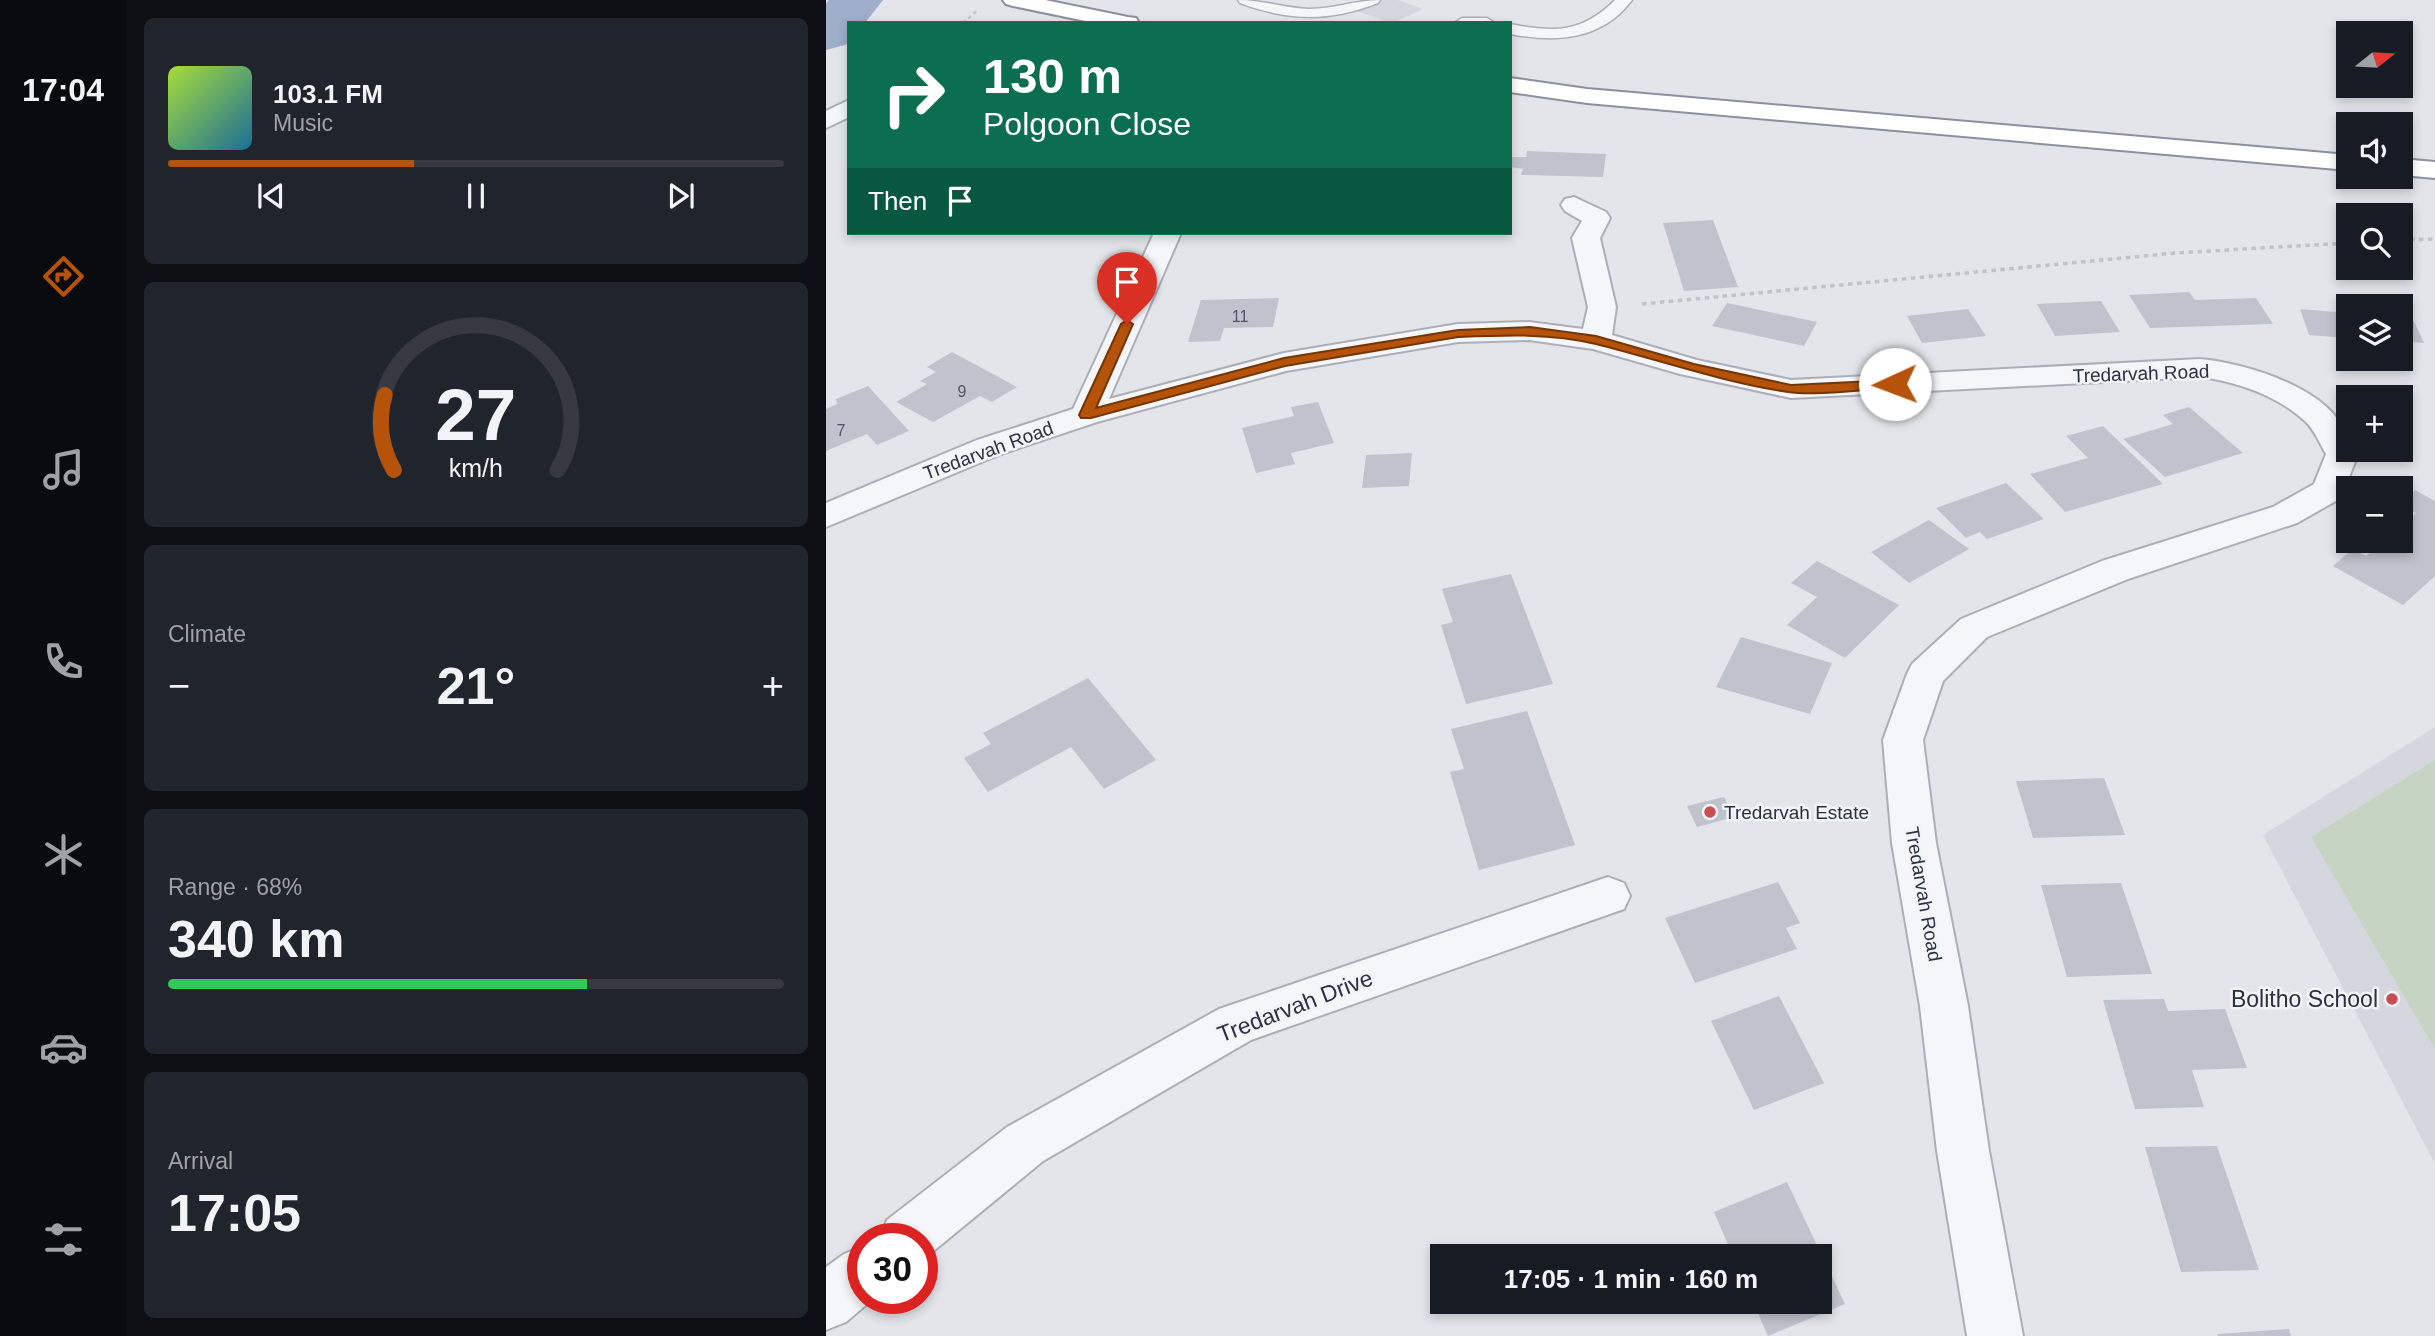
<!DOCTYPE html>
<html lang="en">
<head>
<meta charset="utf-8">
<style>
  :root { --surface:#171b24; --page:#20242c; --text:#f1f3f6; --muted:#9ea1a6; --line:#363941; --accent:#b45309 }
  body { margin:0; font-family:Helvetica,sans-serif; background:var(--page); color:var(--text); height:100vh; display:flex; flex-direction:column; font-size:26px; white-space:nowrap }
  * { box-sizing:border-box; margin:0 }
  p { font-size:23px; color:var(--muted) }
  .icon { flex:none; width:38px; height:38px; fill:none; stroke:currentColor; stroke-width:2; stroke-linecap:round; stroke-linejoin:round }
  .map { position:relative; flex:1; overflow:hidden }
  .panel { display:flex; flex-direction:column; gap:18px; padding:18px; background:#0d0f14; width:700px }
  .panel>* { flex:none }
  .top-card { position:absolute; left:21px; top:21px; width:665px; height:214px; border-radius:0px; box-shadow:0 4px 10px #0003; background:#0b6e4f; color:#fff; overflow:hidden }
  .needle { width:46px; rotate:72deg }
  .controls { position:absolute; left:1510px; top:21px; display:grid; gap:14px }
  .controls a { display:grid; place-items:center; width:77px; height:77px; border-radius:0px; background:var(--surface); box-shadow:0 4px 10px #0003; font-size:35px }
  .speed { position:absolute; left:21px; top:1223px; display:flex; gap:14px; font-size:35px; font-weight:700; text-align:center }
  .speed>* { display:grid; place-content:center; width:91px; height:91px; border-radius:50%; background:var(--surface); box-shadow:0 4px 10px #0003; line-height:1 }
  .speed .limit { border:10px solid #d22; background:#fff; color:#111 }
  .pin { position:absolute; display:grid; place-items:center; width:60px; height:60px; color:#fff; margin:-72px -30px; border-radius:50% 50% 50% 0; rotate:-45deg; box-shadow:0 0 7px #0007 }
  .pin .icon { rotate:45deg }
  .me { position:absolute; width:77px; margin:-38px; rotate:268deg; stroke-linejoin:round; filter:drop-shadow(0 0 5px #0008) }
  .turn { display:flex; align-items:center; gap:24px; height:147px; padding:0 21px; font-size:32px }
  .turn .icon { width:91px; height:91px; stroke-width:2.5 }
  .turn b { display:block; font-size:49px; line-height:60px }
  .then { display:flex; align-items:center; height:66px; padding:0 21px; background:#0003; gap:14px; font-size:26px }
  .big { font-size:52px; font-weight:800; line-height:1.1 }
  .panel .widget { flex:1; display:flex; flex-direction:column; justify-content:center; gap:10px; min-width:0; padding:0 24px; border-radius:10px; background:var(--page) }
  .panel .dial { align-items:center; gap:0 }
  .dial svg { height:182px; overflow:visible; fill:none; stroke:var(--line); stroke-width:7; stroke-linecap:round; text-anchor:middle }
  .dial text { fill:var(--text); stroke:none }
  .song { display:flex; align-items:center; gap:21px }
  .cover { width:84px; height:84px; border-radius:10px; background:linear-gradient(135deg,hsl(80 70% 55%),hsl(200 70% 35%)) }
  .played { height:7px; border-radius:4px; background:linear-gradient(90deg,var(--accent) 40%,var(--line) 40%) }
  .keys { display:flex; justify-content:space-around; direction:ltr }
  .heat { display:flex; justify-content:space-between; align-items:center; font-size:38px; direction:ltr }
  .charge { height:10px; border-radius:5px; background:linear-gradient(90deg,#34c759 68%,var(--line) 0) }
  .trip { position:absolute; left:604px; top:1244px; width:402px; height:70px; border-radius:0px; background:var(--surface); box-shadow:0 4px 10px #0003; font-weight:800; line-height:70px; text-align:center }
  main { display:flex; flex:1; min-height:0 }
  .menu { display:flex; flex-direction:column; width:126px; justify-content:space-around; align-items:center; background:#090b0e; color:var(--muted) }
  .menu .icon { width:49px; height:49px }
  .menu .selected { color:var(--accent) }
  .menu b { font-size:32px; color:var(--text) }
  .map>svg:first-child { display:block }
  .built { fill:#d5d7df }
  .green { fill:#c6d4c4 }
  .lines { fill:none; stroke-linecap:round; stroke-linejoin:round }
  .river { fill:#9faec9; fill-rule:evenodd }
  .building { fill:#c0c3cd }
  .lane-casing { stroke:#acafb8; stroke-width:3 }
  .street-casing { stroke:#acafb8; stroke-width:4 }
  .highway-casing { stroke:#8a90a0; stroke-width:4 }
  .path-far1 { stroke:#c0c3c9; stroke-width:2.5; stroke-dasharray:3.5 3.5; stroke-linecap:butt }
  .path { stroke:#c0c3c9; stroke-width:3.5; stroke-dasharray:4.5 4.5; stroke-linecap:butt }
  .lane { fill:#f5f6f9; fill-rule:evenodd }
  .street { fill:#f5f6f9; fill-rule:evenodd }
  .highway { fill:#fff; fill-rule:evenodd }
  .route { fill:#b45309; stroke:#753606; stroke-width:2 }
  .poi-dot { fill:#c94d51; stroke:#f2f4f8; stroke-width:2.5 }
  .labels { text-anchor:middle; stroke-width:5; stroke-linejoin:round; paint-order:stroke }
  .number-label { font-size:16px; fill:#505565 }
  .street-label { font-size:19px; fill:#2b3042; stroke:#f2f4f8 }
  .poi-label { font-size:19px; fill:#2b3042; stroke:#f2f4f8; text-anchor:start }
  .near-poi-label { font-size:23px; fill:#2b3042; stroke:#f2f4f8; text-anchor:end }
  .near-street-label { font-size:23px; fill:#2b3042; stroke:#f2f4f8 }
</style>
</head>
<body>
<main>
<nav class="menu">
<b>17:04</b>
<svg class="icon selected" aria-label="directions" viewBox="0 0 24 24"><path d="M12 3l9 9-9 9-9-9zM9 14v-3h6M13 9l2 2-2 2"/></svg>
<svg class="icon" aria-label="music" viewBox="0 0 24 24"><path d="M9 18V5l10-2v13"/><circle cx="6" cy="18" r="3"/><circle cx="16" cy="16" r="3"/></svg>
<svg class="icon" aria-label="phone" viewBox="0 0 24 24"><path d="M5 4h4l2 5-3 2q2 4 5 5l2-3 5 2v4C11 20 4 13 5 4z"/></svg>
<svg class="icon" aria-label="climate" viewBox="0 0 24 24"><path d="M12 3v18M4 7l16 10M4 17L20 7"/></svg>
<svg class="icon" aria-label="car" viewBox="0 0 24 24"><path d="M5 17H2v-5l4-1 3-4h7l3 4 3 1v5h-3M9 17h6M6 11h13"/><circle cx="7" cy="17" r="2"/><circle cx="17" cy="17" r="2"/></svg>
<svg class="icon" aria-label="filters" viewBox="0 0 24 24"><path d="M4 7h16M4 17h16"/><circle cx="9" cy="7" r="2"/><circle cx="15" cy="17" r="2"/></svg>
</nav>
<section class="panel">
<div class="widget">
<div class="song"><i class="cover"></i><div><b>103.1 FM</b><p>Music</p></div></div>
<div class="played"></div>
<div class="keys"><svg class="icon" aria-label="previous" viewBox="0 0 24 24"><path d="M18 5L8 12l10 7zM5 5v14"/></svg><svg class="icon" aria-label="pause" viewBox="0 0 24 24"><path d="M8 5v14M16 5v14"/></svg><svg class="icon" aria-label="next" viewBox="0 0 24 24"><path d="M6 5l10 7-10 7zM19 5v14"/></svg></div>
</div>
<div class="widget dial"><svg viewBox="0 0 100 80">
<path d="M14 69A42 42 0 1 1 86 69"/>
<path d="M14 69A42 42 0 0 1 10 36" stroke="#b45309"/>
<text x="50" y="56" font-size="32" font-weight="700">27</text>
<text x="50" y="72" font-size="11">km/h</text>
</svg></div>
<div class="widget"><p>Climate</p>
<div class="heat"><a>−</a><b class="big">21°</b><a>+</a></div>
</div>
<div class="widget"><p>Range · 68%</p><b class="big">340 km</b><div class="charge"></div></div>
<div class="widget"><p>Arrival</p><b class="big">17:05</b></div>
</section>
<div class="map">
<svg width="1609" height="1336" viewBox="0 0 1609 1336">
  <rect width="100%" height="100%" fill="#e3e5ea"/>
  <path class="built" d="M558,0H572L597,9L566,23L530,11Z
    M1609,727V1164L1437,835Z"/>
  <path class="green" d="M1609,760V1049L1485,837Z"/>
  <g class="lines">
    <path class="river" d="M3,0H57L39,23H23V41L19,45L0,50V3Z"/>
  </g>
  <path class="building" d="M701,151L780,154L777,177L695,175L697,169L684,167V157H700Z
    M887,220L912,287L858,291L837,223Z
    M1363,292L1369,300L1430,298L1447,324L1324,328L1303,295Z
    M453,298L447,327L398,328L394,341L362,342L375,300Z
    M1275,301L1294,332L1229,336L1211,304Z
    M901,303L991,322L978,346L886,326Z
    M1142,309L1160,336L1096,343L1081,316Z
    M1474,309L1522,313V338L1483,335Z
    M1575,316L1586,317L1598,343L1575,341Z
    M126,352L191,387L166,402L154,396L107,422L70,402L101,384L94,381L110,372L101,367Z
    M42,386L83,431L51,445L41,434L0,451V409L11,404L10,399Z
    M492,402L508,443L465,453L469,464L430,473L416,428L468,416L465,407Z
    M1363,407L1417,453L1339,477L1297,439L1347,424L1337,415Z
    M1277,426L1337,484L1239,512L1204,474L1262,458L1240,436Z
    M586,453L583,486L536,488L540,455Z
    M1180,483L1218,519L1161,539L1154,532L1140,538L1110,508Z
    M1589,490L1609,501V576L1577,605L1507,566L1527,549L1540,556L1558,541H1575V527L1590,513L1575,505V502Z
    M1103,520L1143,549L1083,583L1045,552Z
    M991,561L1073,605L1019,658L961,625L991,597L965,583Z
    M685,574L727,684L640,704L615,625L627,622L616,589Z
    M915,637L1006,663L984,714L890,687Z
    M262,678L330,760L278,789L245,747L162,792L138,758L165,744L157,733Z
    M701,711L749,845L653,870L624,772L638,769L625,729Z
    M1278,778L1299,835L1207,838L1190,781Z
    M898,797L908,817L871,827L861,806Z
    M952,882L974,923L960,928L971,949L869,983L839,918Z
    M1295,883L1326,974L1241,977L1215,885Z
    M953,996L998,1083L928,1110L885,1021Z
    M1338,999L1342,1011L1399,1009L1421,1068L1366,1070L1378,1107L1309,1109L1277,1000Z
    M1391,1146L1433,1270L1355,1272L1319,1147Z
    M961,1182L1019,1304L942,1336L927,1302H994V1256H907L888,1212Z
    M1463,1329L1465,1336H1392L1391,1334Z"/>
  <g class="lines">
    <defs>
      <path id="lane" d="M412,0C436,0 459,8 483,9C508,9 530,0 554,0L552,3C504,22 462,21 414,3Z
        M789,0H806C776,40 731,43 684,34V24C728,33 756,33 789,0Z
        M636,18H661L669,23H628Z"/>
      <path id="street" d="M23,100V117L0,128V111Z
        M748,197L780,212L784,218L774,238L790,307L786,335L871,360L965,380L1374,359C1420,363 1522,392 1522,450H1530L1532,454L1515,498L1471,523L1302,579L1161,637L1117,681L1097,740L1110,843L1142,1006L1163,1151L1197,1336H1141L1111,1151L1094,1006L1066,843L1057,740L1081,674L1086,664L1135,619L1276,561L1447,507L1488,484L1500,454C1494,444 1488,429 1479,421C1452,396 1410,381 1374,377L965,398L854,374L767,349L703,340L632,342L460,371L271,422L175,454L0,527V503L151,440L247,409L328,233H355L283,399L458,353L632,324L703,322L757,329L762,307L746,238L756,221L739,211L735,205L739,199Z
        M782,877L798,883L804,896L798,909L425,1040L217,1161L99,1258L96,1259V1239H53L61,1220L181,1127L393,1009Z
        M37,1246V1298H48L20,1322L0,1330V1267L18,1254Z"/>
      <path id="highway" d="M177,0H219L302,17L310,18L313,23H269L187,6L180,4Z
        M684,78L761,89L1522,155V170L761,103L684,92Z
        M1575,159L1609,162V178L1575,175Z"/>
    </defs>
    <use href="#lane" class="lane-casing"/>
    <use href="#street" class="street-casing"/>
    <use href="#highway" class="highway-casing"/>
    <path class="path-far1" d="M137,23L152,10"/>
    <path class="path" d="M1575,240L1609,239
      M816,304L1349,253L1522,243"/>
    <use href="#lane" class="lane"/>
    <use href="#street" class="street"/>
    <use href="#highway" class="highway"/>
  </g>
  <path class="route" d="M301,320L307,324L270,408L458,358L632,330L704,327L770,336L868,364L965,385L1069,380L1075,384L1069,388C1037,389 992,396 962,392C896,382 834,360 770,344C725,333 679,335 632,337L459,366L265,418H255L253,415L295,324Z"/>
  <g class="poi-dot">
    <circle cx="884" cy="812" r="7"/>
    <circle cx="1566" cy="999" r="7"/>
  </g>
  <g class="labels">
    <g class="number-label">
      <text x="414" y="322">11</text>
      <text x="136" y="397">9</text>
      <text x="15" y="436">7</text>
    </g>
    <g class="street-label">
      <text transform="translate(1315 373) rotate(-2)" y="7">Tredarvah Road</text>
      <text transform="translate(162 450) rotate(-20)" y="7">Tredarvah Road</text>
      <text transform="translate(1098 894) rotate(80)" y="7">Tredarvah Road</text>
    </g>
    <g class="poi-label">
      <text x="898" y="819">Tredarvah Estate</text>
    </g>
    <g class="near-poi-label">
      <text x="1552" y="1007">Bolitho School</text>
    </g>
    <g class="near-street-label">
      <text transform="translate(469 1006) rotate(-21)" y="8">Tredarvah Drive</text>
    </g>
  </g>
</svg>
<div class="controls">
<a><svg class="needle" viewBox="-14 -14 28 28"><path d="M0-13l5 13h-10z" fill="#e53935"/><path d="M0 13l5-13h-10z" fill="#9ea1a6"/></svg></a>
<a><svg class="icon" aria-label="sound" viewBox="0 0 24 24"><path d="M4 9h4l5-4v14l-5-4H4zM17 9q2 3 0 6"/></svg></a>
<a><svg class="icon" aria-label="search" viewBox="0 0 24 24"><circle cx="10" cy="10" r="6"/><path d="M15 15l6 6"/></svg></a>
<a><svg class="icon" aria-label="layers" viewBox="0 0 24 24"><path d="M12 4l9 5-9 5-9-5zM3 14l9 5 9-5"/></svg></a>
<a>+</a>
<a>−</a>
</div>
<div class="speed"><div class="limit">30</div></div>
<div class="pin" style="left:301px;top:324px;background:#d93025"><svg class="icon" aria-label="arrive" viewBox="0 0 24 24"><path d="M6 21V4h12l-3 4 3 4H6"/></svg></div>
<svg class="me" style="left:1069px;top:384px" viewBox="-20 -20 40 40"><circle r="19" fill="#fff"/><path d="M0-13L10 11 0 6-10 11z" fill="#b45309"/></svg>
<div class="trip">17:05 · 1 min · 160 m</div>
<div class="top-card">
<div class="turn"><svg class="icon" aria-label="right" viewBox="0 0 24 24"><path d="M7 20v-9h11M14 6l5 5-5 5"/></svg><div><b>130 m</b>Polgoon Close</div></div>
<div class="then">Then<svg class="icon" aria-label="arrive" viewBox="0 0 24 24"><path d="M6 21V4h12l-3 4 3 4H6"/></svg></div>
</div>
</div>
</main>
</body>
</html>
